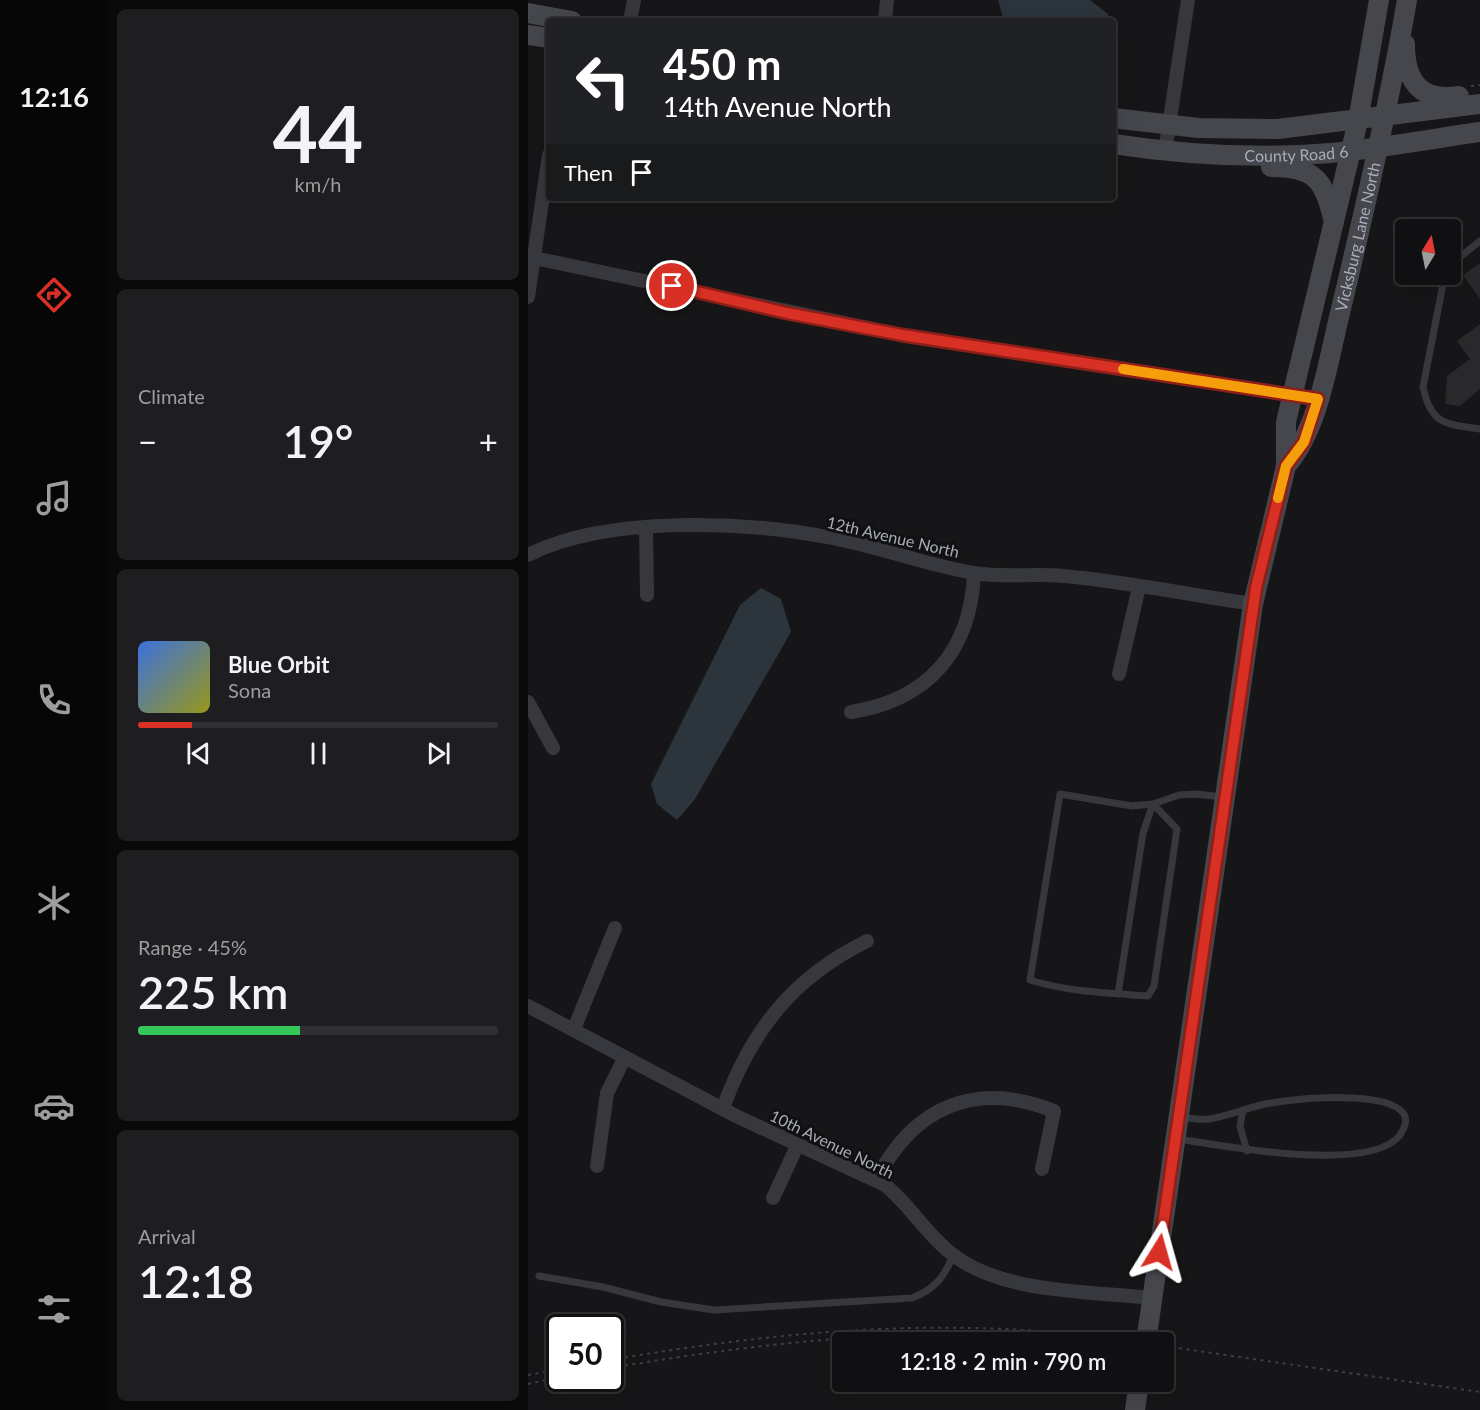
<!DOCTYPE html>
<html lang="en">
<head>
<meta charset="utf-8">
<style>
  :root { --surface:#101012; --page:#1e1e20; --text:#f1f3f6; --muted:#9c9d9f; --line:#303032; --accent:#d93025 }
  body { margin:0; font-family:Lato,sans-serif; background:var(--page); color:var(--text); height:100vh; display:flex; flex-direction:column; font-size:22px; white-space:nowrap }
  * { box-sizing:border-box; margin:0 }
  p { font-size:20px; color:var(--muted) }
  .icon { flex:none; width:33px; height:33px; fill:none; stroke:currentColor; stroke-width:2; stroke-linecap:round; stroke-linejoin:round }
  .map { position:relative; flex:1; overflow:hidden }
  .drawer { display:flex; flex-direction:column; gap:9px; padding:9px; background:#09090a; width:420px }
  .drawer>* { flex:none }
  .hud { position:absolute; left:18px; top:18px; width:570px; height:183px; border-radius:6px; box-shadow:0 6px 24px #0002,0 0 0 2px var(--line); background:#202124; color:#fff; overflow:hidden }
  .needle { width:39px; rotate:10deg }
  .tools { position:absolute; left:867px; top:219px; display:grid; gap:12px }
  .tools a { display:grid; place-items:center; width:66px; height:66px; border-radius:6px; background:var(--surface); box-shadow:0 6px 24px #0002,0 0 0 2px var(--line); font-size:30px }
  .speed { position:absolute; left:18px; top:1314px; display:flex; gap:12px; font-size:30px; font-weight:700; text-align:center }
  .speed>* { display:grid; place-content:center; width:78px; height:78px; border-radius:50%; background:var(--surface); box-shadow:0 6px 24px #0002,0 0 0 2px var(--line); line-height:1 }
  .speed .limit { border:3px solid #111; border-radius:9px; background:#fff; color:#111 }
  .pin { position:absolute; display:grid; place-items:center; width:51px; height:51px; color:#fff; margin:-26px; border:3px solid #fff; border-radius:50%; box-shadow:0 2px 6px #0007 }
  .me { position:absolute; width:66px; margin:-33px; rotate:8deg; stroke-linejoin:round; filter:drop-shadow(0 0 4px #0008) }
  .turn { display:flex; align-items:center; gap:21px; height:126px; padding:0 18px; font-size:27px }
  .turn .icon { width:78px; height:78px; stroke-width:2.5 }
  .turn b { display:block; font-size:42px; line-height:51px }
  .then { display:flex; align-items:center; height:57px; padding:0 18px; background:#0003; gap:12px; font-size:22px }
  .big { font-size:45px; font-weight:600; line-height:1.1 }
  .drawer .widget { flex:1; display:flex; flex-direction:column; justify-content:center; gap:9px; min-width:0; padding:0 21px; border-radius:9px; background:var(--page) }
  .drawer .dial { align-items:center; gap:0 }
  .dial b { font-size:78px; line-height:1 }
  .song { display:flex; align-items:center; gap:18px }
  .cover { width:72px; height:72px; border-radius:9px; background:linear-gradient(135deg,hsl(220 70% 55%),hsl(60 70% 35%)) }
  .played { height:6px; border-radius:3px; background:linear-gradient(90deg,var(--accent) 15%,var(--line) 15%) }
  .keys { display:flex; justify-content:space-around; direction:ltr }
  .heat { display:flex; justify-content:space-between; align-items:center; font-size:33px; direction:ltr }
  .charge { height:9px; border-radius:4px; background:linear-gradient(90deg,#34c759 45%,var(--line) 0) }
  .trip { position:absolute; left:304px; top:1332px; width:342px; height:60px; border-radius:6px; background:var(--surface); box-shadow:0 6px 24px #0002,0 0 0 2px var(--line); font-weight:600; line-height:60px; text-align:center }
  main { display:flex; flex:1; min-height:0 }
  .tabs { display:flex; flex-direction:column; width:108px; justify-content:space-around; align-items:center; background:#060607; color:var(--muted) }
  .tabs .icon { width:42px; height:42px }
  .tabs .on { color:var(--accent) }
  .tabs b { font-size:27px; color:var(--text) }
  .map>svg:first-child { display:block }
  .water { fill:#2c353c }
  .building { fill:#29292c }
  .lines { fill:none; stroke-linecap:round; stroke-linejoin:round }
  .path { stroke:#3d3f44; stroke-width:2; stroke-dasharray:3 4.5; stroke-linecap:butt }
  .lane { stroke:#37383d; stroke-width:7 }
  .street { stroke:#37383d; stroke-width:14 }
  .secondary { stroke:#45474d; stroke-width:20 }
  .route-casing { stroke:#8d1f18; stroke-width:15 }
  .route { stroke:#d93025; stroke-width:10 }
  .slow { stroke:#f59e0b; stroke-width:10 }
  .labels { text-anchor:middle; stroke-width:6; stroke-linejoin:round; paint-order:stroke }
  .street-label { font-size:16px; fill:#a8adb8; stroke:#111113 }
</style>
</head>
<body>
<main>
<nav class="tabs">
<b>12:16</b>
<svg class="icon on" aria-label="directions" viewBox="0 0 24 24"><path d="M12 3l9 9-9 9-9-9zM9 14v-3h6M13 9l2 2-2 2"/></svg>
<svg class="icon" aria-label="music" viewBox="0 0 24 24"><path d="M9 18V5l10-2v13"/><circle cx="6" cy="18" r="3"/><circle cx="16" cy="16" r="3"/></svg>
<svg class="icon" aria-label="phone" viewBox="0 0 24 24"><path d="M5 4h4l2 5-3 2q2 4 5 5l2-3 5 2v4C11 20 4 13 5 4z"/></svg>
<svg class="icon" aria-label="climate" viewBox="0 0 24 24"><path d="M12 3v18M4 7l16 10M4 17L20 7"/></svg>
<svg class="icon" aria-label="car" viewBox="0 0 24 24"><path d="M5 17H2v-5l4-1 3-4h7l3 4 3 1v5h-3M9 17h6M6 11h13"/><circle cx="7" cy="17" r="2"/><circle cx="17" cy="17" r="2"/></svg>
<svg class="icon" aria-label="filters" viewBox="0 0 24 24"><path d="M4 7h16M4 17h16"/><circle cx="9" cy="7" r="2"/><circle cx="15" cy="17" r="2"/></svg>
</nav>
<section class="drawer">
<div class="widget dial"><b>44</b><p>km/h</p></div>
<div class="widget"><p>Climate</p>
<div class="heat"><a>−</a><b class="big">19°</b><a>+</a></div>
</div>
<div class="widget">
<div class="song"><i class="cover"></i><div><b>Blue Orbit</b><p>Sona</p></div></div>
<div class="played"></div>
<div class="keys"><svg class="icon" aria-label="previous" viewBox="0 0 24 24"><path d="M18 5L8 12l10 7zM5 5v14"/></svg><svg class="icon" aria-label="pause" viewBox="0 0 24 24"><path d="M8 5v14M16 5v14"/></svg><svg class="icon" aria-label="next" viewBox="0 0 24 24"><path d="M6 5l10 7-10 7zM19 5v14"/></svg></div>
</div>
<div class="widget"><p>Range · 45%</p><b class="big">225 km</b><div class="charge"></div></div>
<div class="widget"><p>Arrival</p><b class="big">12:18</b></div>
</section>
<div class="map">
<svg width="952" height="1410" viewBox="0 0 952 1410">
  <rect width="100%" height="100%" fill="#161618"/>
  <path class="water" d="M470,0H562L580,14L581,21H476Z
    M233,588L253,599L263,632L167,799L149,820L129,804L123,784L212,605Z"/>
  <path class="building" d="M952,263V299L935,275Z
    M952,324V389L932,406L917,404L919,376L942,359L929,341Z"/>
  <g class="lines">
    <path class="path" d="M943,86L952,85
      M636,1346L952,1392
      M82,1360C258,1330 424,1315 602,1341
      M82,1368C244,1341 396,1324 560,1342
      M0,1375L32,1369
      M0,1384L32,1377"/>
    <path class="lane" d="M922,265L952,241
      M917,274L895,387C903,425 918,424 952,429
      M590,994L615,833L625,804L649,829L626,986L620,996C580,993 540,992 502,980L532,794L604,806L625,804L651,795L668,794L695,797
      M715,1110L712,1126L719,1151
      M650,1139C695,1146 843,1174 872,1135C876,1129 880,1121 876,1114C859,1089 770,1099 743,1103C722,1106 702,1116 681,1119C672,1120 662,1118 654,1117
      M11,1276L75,1287L133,1302L186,1310L384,1298C407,1289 416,1277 425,1256"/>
    <path class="street" d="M357,20L359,0
      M102,21L106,0
      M637,152L660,0
      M6,258L374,335L790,399
      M0,297L21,155
      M118,528L119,595
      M0,555C79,515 218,521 304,538C352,547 398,565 446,573C476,578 506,573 536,576C600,582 663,595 725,604
      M591,674L611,587
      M0,702L25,748
      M323,712C400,700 443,651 446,573
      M0,1006L208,1116L357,1185C382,1205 398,1234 424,1254C474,1294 563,1291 624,1298
      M46,1029L87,928
      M195,1108C223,1031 264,978 339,941
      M69,1166L79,1093L97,1057
      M348,1180C386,1106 448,1080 526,1111L514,1169
      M245,1198L270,1144"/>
    <g class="secondary">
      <path d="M0,13L44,21"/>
      <path d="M0,35L21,38"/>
      <path d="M877,44C877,82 893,102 931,96"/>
      <path d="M585,118L670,128L750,129L952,104"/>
      <path id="s1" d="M585,144C657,155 730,159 803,153C853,148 903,139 952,132"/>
      <path d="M743,167C788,167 796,180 806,222"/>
      <path id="s2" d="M758,466C791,429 800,361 812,313C837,209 861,105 879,0"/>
      <path d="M618,1342L725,604L758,466V422L830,121L851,0"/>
      <path d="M607,1410L611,1382"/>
    </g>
  </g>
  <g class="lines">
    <defs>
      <path id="route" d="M144,286L259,313L374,335L790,399L776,442L758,466L728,588L631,1252"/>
    </defs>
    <use href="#route" class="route-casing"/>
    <use href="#route" class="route"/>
    <path class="slow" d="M595,369L790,399L776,442L758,466L750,498"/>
  </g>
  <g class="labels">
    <g class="street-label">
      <text dy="6" stroke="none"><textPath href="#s1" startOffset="184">County Road 6</textPath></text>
      <text dy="6" stroke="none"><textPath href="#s2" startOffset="242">Vicksburg Lane North</textPath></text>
      <text transform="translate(365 537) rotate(13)" y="6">12th Avenue North</text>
      <text transform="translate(304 1144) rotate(26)" y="6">10th Avenue North</text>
    </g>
  </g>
</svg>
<div class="tools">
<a><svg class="needle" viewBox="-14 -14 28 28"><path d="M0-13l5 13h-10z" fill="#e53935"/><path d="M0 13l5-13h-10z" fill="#9c9d9f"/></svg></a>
</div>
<div class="speed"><div class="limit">50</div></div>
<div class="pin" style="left:144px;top:286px;background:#d93025"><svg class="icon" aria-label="arrive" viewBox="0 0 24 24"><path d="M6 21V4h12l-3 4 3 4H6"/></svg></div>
<svg class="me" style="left:631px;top:1252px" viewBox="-20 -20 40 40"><path d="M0-17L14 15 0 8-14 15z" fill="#d93025" stroke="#fff" stroke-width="4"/></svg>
<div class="trip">12:18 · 2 min · 790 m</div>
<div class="hud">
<div class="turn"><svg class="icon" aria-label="left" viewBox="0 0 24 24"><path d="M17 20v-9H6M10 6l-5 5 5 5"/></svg><div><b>450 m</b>14th Avenue North</div></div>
<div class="then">Then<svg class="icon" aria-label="arrive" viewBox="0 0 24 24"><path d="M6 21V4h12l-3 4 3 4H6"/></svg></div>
</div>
</div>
</main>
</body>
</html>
